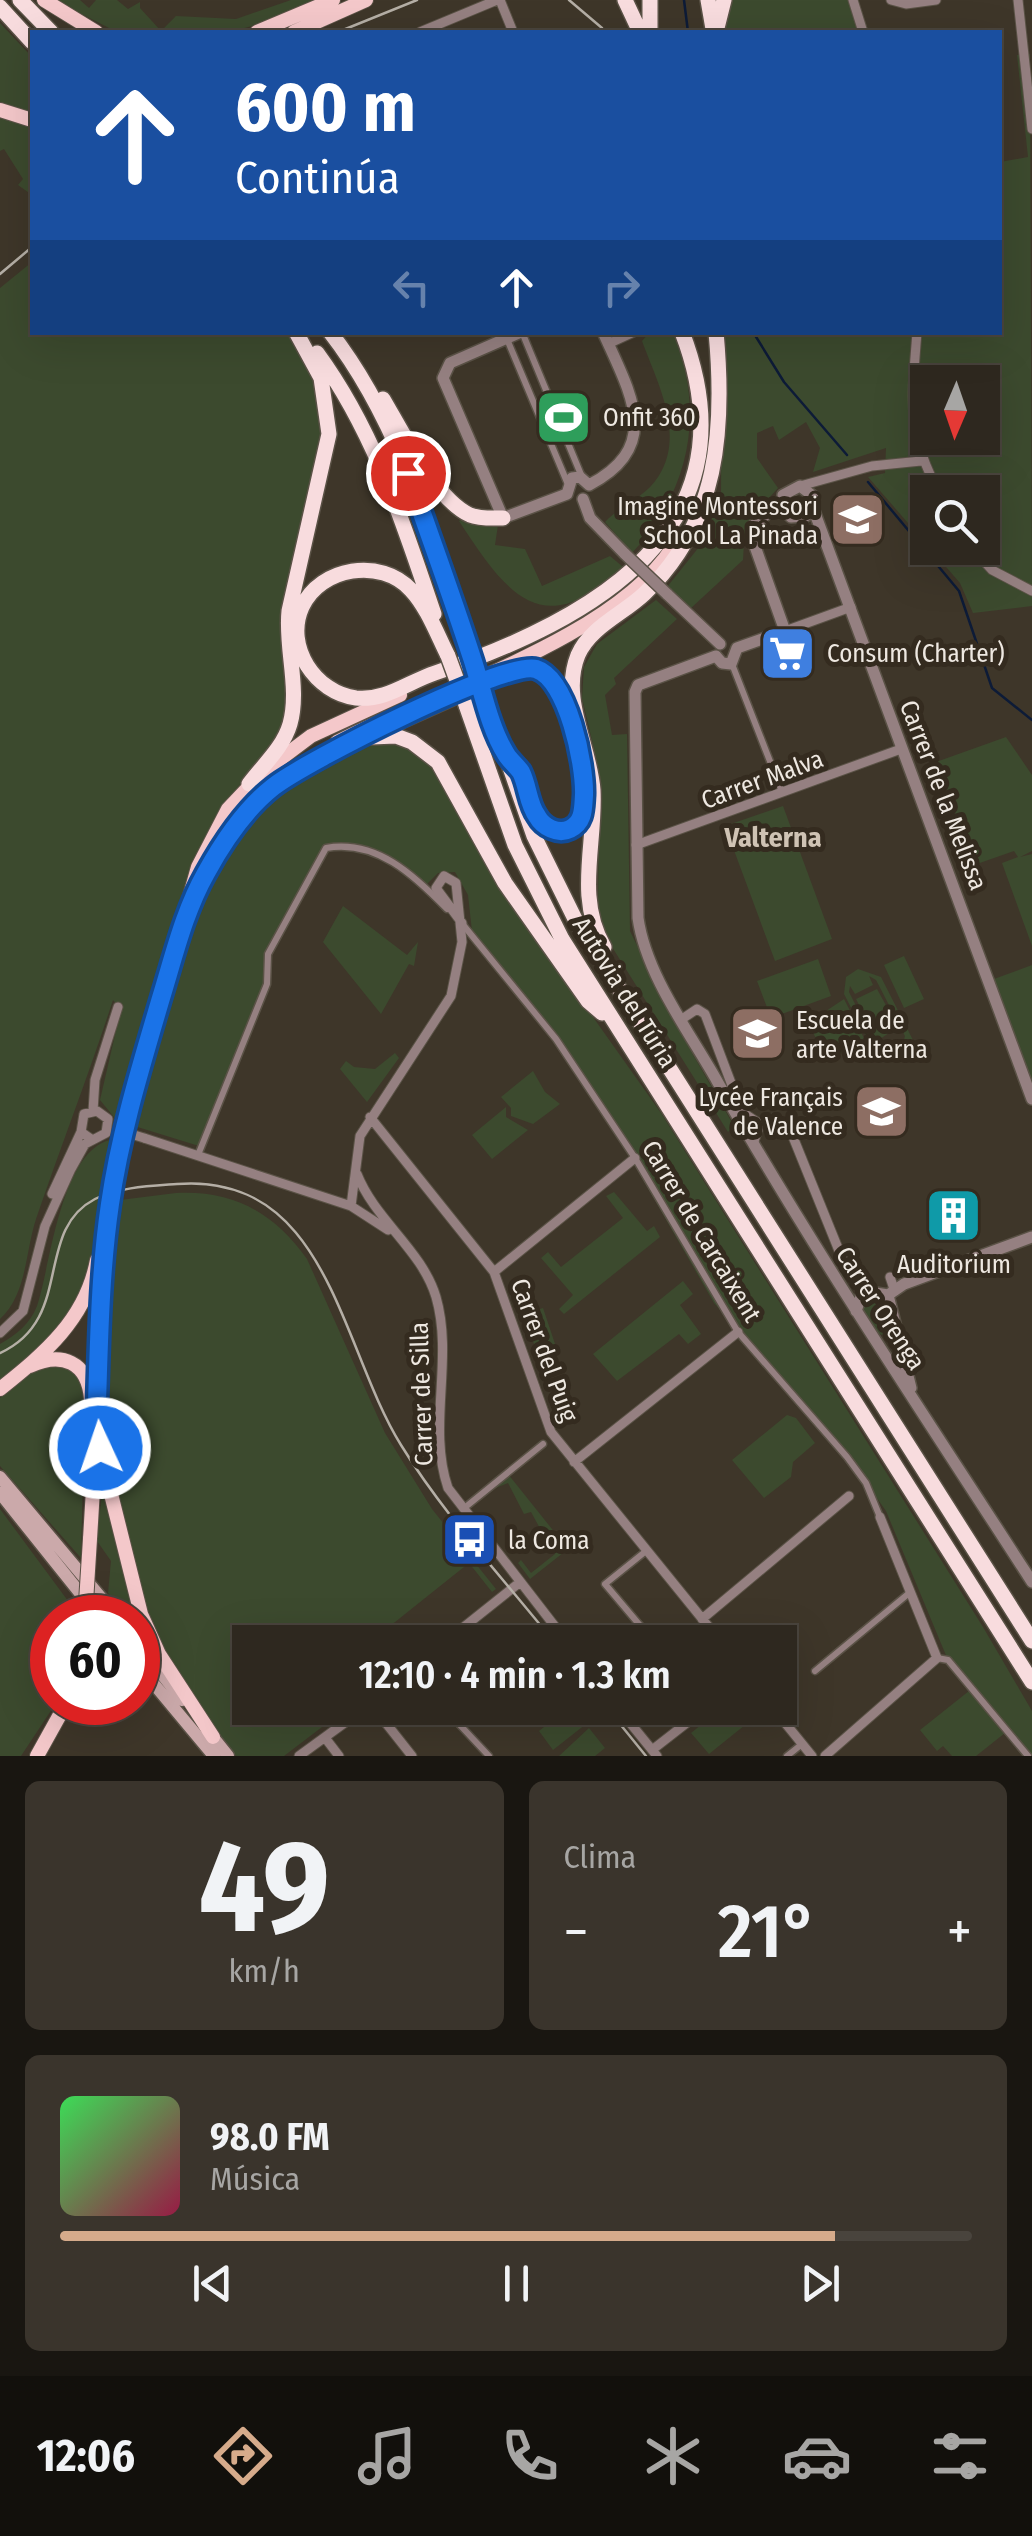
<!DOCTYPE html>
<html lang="es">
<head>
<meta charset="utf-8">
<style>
  :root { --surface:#2e281f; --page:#3a342c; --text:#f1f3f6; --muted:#a7a6a4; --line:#49443d; --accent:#d6ab8b }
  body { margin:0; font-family:"Fira Sans Condensed",sans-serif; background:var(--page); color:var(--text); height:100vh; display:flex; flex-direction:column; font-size:38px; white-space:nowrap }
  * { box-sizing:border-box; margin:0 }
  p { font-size:32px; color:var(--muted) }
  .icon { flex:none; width:55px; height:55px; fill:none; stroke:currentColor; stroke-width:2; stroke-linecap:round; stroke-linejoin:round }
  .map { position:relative; height:1756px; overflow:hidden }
  .panel { display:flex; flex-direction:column; gap:25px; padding:25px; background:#191611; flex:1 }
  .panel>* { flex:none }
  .hud { position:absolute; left:30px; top:30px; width:972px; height:305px; border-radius:0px; box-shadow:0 10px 40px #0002,0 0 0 2px var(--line); background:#1a4fa0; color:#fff; overflow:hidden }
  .needle { width:65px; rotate:182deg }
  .tools { position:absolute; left:910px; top:365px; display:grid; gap:20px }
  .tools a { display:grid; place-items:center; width:90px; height:90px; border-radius:0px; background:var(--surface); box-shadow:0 10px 40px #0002,0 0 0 2px var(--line); font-size:50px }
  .speed { position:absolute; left:30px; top:1595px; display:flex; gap:20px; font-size:50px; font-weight:700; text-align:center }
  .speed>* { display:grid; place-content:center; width:130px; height:130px; border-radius:50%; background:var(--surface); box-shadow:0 10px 40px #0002,0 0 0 2px var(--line); line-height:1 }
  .speed .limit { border:15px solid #d22; background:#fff; color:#111 }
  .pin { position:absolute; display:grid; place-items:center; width:85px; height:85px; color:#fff; margin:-42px; border:5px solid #fff; border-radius:50%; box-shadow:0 2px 10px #0007 }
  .me { position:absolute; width:110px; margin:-55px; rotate:357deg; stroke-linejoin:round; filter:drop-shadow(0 0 8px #0008) }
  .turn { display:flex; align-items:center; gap:35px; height:210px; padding:0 40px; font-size:45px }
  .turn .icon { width:130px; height:130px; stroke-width:2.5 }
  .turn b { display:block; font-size:70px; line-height:85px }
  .lanes { display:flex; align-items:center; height:95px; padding:0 40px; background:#0003; justify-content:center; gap:50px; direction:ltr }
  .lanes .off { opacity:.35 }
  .big { font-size:75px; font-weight:600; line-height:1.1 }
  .panel .tile { flex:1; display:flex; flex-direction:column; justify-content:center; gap:15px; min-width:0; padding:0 35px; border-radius:15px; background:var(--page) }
  .panel .dial { align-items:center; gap:0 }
  .dial b { font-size:130px; line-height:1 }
  .song { display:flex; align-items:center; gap:30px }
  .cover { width:120px; height:120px; border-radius:15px; background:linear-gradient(135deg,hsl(130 70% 55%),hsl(340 70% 35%)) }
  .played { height:10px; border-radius:5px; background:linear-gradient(90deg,var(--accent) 85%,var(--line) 85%) }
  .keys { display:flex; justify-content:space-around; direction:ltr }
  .heat { display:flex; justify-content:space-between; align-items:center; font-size:55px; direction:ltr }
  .panel .tiles { flex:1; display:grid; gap:25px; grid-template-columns:1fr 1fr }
  .tile:last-child { grid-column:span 2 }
  .trip { position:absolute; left:232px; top:1625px; width:565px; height:100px; border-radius:0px; background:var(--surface); box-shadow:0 10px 40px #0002,0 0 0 2px var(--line); font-weight:600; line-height:100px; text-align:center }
  .tabs { display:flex; height:160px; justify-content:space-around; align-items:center; background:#12100c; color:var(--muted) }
  .tabs .icon { width:70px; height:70px }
  .tabs .current { color:var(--accent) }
  .tabs b { font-size:45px; color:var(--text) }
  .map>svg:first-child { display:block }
  .green { fill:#3c4a2e; fill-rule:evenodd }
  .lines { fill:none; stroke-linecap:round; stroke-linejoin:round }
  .stream { stroke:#0d1b37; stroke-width:2.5 }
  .pedestrian-casing { stroke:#5a5246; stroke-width:9 }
  .minor-casing { stroke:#5a5246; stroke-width:11 }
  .tertiary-casing { stroke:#5a5246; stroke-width:14 }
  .secondary-casing { stroke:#5a5246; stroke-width:15 }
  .primary-casing { stroke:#5a5246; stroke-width:16 }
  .trunk-casing { stroke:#5a5246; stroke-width:18 }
  .pedestrian { stroke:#958081; stroke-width:6 }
  .minor { stroke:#958081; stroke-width:9 }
  .tertiary { stroke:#958081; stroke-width:11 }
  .secondary { stroke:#cba9aa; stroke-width:12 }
  .primary { stroke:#f4c8ca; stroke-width:14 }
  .trunk { stroke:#f8dcde; stroke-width:15 }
  .tram { stroke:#b5afa6; stroke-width:2.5 }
  .minor-bridge-casing { stroke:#5a5246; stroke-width:11; stroke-linecap:butt }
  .tertiary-bridge-casing { stroke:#5a5246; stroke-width:14; stroke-linecap:butt }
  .primary-bridge-casing { stroke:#5a5246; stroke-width:16; stroke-linecap:butt }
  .trunk-bridge-casing { stroke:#5a5246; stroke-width:18; stroke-linecap:butt }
  .minor-bridge { stroke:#958081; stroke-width:9 }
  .tertiary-bridge { stroke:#958081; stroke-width:11 }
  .primary-bridge { stroke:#f4c8ca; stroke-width:14 }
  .trunk-bridge { stroke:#f8dcde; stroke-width:15 }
  .route-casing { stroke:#114b97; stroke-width:25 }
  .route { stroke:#1a73e8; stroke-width:18 }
  .labels { text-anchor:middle; stroke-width:10; stroke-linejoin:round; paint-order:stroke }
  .poi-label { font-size:25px; fill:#eee8e1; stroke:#342b1f; text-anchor:start }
  .street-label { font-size:25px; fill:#eee8e1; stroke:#342b1f }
  .neighbourhood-label { font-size:28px; font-weight:bold; fill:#cfc3b4; stroke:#342b1f }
</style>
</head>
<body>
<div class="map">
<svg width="1032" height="1756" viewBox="0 0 1032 1756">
  <rect width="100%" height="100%" fill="#3e3629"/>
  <path class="green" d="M54,0H80L89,8L96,0H117L128,9L140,2V8L161,31L176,16L236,19L291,0H315L264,23L229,32H117Z
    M730,0H848L858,32H723Z
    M0,23L32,57V112L0,102Z
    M1030,54L1032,606L973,613L960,583L868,477L885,473L886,448L813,472L820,448L806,422L779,440L773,426L757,433V458L778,488L745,525L743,560L690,609L667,587L703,542L721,493L722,333L1000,332V162L1028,157L1017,55ZM928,382H982V438H928ZM928,492H982V548H928Z
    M0,118L32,127V195L18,185L23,179L4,149L0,151Z
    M32,262V332L288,333L317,379L323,438L281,632L288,691L285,718L278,738L222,807L195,860L118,1122L100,1100L121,1009L113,1000C89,1074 61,1146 36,1219C25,1253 27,1294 0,1319V288Z
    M649,333H673C706,412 690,491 632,553L605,522C619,506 645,498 658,477C686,435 657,382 642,341Z
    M462,519L498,525L495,545L525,549L542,586L610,556L623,567C542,645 506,593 459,521Z
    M656,600L677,619L614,678L616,684L605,695L612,735L627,734L630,931L676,1025L734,1126L728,1132L602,931L598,914L599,770L582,698L584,667L597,644Z
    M1006,737L1032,775V851L1020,857L1032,854V946L1002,863L1018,857L1014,851L974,865L936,762Z
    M364,742L402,743L436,767L554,962L661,1113L983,1627L1032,1711V1756L950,1665L886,1511L857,1470L714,1303L589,1086L472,931L468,895L455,872L438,873L426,885C395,860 361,829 321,852L271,946L266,986L199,1146L131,1125C159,1022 184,867 270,796C296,774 334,759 364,742Z
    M783,806L832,939L775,961L725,826Z
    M343,906L407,955L418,942L414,966L409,964L381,1014L323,942Z
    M904,956L924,999L904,1008L884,965Z
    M818,959L831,996L771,1018L757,981Z
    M1032,965V1093L994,979Z
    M858,969L881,977L917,1048L912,1051L910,1047L893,1061L875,1054L844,994L846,977ZM869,976L876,980L905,1036L901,1050L893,1055L878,1049L849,992L850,986L855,994L873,985Z
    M877,989L898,1027L877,1041L856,999Z
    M844,999L864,1038L828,1061L808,1023Z
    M395,1053L399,1058L367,1102L340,1069L346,1061L354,1067L375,1069Z
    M533,1071L545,1092L560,1104L533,1124L511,1116V1108L501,1097Z
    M506,1107V1117L528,1130L492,1159L472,1135Z
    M116,1139L90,1277L56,1337L0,1383V1344C16,1335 30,1324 37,1306C51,1265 61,1143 116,1139Z
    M614,1192L647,1231L654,1226L660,1237L564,1314L559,1309L573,1295L541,1258L548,1252L561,1267L623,1218L606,1196Z
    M176,1193C234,1190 274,1213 307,1259L385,1433L432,1509L496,1589L492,1592L469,1563L370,1642H250V1708H347L284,1756H236L138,1627V1618L130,1617L108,1593L111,1561L97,1541L106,1452L112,1257L120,1200Z
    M683,1281L693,1294L680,1305L701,1334L688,1344L679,1334L617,1381L593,1354Z
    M873,1296L882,1301L894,1323L885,1335L876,1334L861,1312L862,1303Z
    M543,1308L556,1347L537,1353L524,1314Z
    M63,1361L81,1375L85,1399L81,1558L0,1466V1398L37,1366Z
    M787,1415L796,1418L815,1443L793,1462L791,1477L764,1498L732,1460Z
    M508,1474L568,1549L530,1579L518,1563L521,1560L531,1573L555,1554L548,1531L542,1532L531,1512L524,1514L508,1483L493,1489Z
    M0,1509L74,1609V1617L52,1618V1702L56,1703L21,1756H0Z
    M969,1691L1005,1733L976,1756H952L943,1746L937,1751L920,1730Z
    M568,1708L586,1724L553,1750L539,1731Z
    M722,1708H740L750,1721L709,1754L691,1733Z
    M589,1728L605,1748L595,1756H559Z"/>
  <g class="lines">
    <path class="stream" d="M684,0L688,32
      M753,332L784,382L847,455
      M868,482L959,591L992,688L1032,720"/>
    <defs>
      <path id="pedestrian" d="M504,332L567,482
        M522,332L582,477
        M732,664L782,792
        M460,921L556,1039L635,1158L738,1332L847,1457L866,1483L880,1517
        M198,1155L267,984L268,954L326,848C376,839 414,875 447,909
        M468,1505L543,1444
        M646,1551L605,1584L654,1642
        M937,1658L948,1660L1028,1756
        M815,1671L908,1594
        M444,1708L489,1756
        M787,1756L802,1744"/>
      <path id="minor" d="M500,0L513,32
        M853,0L863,32
        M891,0L906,4L936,0
        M1018,0L1032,129
        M420,32L497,0
        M917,332C912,398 906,433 939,492
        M608,344L634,332
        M800,486L872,466L921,461
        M972,548L992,570L1032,591
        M785,631L851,607
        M636,845L901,749
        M682,1019L697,1009L705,1014L742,1112L760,1124
        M93,1111L95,1080L118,1007
        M370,1117L494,1272L551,1432L721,1642
        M144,1138L351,1206L388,1230
        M753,1144L760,1124L773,1118L789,1127L846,1268L863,1291
        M357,1174C375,1220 422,1250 436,1297C454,1359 427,1427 448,1488L567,1642
        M52,1194L81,1132
        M351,1206L360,1136L451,996L462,942L456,883L444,876L436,888L462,923
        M494,1272L635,1158
        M890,1277L894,1289
        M0,1333L23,1311L45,1226L71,1169L85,1144L106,1133L108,1119L97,1111L84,1114L81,1132L91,1139
        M574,1462L738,1332
        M702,1619L849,1496
        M465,1627L477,1642
        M445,1642L519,1583
        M374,1708L412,1756
        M618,1708L657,1756
        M773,1708L812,1756
        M326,1739L339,1756
        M652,1750L706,1708
        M299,1756L365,1708
        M825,1756L937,1658L880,1517"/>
      <path id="tertiary" d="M521,332L450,363L443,378L503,518L567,494
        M589,485C664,446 630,393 603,332
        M567,494L572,478L580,477L589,485
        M583,499L590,518L625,554
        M813,508L806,516L791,517L784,510L783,495L800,486L813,496V508L1032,1099
        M667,594L720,644
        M737,648L785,631L752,538V527L782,500
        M716,656L638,685L635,692L638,918C646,975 690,1033 717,1081C815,1253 925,1416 1032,1582
        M716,656L722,663L731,664L737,648
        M888,1295L904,1284L1032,1237
        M888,1295L911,1388
        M856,1311L863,1291L888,1295"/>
      <path id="secondary" d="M0,1477L118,1618
        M0,1493L100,1618
        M138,1643L182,1700
        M138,1665L214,1756
        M208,1731L228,1756"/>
      <path id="primary" d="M44,0L96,32
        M257,32L333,0
        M294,32L366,0
        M0,110L32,120
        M337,742C436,691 613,639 673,547
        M199,888L230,834L282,779
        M30,1366C62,1351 88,1362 91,1399
        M0,1389C45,1353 86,1319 97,1260
        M101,1454L141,1614L159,1654L213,1737
        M90,1539L110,1206L134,1094L198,867L228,809L263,772L311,736L400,695
        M37,1756L67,1702"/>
      <path id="trunk" d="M20,0L51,32
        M625,0L640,32
        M650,0V32
        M708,0L713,29
        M0,7L32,42
        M716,32L724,0
        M330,332C401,423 433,541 469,649
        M317,353C375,432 403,523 434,614
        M383,399C402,431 436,500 470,515C480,519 492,518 503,518
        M448,656C437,634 427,607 411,590C381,557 320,567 302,607C284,647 316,693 356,698C386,701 408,682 435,673C592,620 758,529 682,332
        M485,696L534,836L575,919L1032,1641
        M466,705L515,845L562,939L1032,1682
        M371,737L396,736L412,742L438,762L505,883L588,1001L602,1013
        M249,784C263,765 283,748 290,724C300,688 285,648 289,611L329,434L321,378L296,332
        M274,786L329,753L519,668C550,669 563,690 569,718
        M532,805C544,840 582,841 584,800
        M604,947C575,897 596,844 593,790C590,746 560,699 578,655C590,627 623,614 644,594C719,523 725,429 716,332"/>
    </defs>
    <use href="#pedestrian" class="pedestrian-casing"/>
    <use href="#minor" class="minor-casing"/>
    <use href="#tertiary" class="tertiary-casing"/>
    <use href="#secondary" class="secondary-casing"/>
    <use href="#primary" class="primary-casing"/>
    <use href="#trunk" class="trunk-casing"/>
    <use href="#pedestrian" class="pedestrian"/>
    <use href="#minor" class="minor"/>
    <use href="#tertiary" class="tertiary"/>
    <use href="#secondary" class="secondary"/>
    <use href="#primary" class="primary"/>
    <use href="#trunk" class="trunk"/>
    <path class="tram" d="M569,0L602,28
      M338,32L417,0
      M0,274L32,247
      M0,1353C75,1319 33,1231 95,1199C119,1187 150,1186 177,1184C328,1172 340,1347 401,1445C444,1515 503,1578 554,1642
      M607,1708L646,1756"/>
    <defs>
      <path id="minor-bridge" d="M118,1130L144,1138"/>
      <path id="tertiary-bridge" d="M625,554L667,594"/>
      <path id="primary-bridge" d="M85,1618L90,1539"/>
      <path id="trunk-bridge" d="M469,649L485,696
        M448,656L466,705"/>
    </defs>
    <use href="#minor-bridge" class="minor-bridge-casing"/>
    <use href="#tertiary-bridge" class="tertiary-bridge-casing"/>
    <use href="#primary-bridge" class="primary-bridge-casing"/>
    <use href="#trunk-bridge" class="trunk-bridge-casing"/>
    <use href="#minor-bridge" class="minor-bridge"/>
    <use href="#tertiary-bridge" class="tertiary-bridge"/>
    <use href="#primary-bridge" class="primary-bridge"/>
    <use href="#trunk-bridge" class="trunk-bridge"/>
  </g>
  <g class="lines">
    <defs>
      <path id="route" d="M100,1448L96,1431C99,1355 99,1278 110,1204C120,1134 141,1066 161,998C174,956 184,912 206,873C223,842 245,809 273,787C304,762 505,660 536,669C568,679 585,765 584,795C583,809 584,822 570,829C558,835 543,827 537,816C528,804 528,786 521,772C517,766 510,761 506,754C489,727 482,688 472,658C452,596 429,534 408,473"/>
    </defs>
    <use href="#route" class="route-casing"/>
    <use href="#route" class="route"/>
  </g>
  <defs>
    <symbol id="stadium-square" viewBox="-11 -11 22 22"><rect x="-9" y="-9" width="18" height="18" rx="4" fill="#2e9e5b" stroke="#342b1f"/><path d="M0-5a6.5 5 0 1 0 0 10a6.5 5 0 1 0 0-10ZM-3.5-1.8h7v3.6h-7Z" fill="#fff"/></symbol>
    <symbol id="school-square" viewBox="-11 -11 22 22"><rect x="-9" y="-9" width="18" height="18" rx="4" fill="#8d6e63" stroke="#342b1f"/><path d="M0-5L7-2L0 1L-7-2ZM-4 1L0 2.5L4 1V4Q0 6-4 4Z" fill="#fff"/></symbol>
    <symbol id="supermarket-square" viewBox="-11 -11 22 22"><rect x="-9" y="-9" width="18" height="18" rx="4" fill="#3f7fe0" stroke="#342b1f"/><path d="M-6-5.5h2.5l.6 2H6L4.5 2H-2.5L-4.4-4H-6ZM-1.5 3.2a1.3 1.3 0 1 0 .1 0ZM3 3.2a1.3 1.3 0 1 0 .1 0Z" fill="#fff"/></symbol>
    <symbol id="building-square" viewBox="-11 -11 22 22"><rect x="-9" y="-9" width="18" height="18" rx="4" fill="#0f9aa8" stroke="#342b1f"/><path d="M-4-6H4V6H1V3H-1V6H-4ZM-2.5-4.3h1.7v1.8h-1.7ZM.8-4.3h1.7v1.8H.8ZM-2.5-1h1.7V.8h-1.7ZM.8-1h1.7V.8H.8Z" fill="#fff"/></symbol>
    <symbol id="bus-square" viewBox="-11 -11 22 22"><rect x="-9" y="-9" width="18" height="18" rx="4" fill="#1a4fb4" stroke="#342b1f"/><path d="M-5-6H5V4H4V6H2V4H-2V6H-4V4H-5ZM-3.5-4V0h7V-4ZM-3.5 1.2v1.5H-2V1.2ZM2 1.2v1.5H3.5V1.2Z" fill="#fff"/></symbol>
  </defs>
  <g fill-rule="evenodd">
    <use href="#stadium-square" x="532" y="386" width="63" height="63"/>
    <use href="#school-square" x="826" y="488" width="63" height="63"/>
    <use href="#supermarket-square" x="756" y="622" width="63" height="63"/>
    <use href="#school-square" x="726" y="1002" width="63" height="63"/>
    <use href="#school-square" x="850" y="1080" width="63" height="63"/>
    <use href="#building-square" x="922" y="1184" width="63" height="63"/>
    <use href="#bus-square" x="438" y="1508" width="63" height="63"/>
  </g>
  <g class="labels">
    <g class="poi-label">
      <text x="603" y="426">Onfit 360</text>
      <text x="818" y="515" text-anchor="end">Imagine Montessori<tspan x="818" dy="29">School La Pinada</tspan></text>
      <text x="827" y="662">Consum (Charter)</text>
      <text x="796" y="1029">Escuela de<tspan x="796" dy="29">arte Valterna</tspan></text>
      <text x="843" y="1106" text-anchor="end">Lycée Français<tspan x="843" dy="29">de Valence</tspan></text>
      <text x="954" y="1273" text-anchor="middle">Auditorium</text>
      <text x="508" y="1549">la Coma</text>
    </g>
    <g class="street-label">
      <text transform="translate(762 779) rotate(-20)" y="9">Carrer Malva</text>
      <text transform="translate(944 795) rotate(69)" y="9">Carrer de la Melissa</text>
      <text transform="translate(625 992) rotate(58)" y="9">Autovia del Túria</text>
      <text transform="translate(702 1231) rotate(59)" y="9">Carrer de Carcaixent</text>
      <text transform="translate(881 1308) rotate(57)" y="9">Carrer Orenga</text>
      <text transform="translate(545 1350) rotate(70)" y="9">Carrer del Puig</text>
      <text transform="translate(421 1394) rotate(-92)" y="9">Carrer de Silla</text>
    </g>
    <g class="neighbourhood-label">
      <text x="773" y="847">Valterna</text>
    </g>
  </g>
</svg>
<div class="tools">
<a><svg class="needle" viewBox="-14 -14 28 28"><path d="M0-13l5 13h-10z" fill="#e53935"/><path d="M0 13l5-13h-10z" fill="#a7a6a4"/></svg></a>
<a><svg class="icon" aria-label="search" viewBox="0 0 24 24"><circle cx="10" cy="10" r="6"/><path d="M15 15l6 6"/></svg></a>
</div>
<div class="speed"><div class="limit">60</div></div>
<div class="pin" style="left:408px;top:473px;background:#d93025"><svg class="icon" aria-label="arrive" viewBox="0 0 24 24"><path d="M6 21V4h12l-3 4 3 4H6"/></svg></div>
<svg class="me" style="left:100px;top:1448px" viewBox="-20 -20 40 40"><circle r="17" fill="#1a73e8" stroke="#fff" stroke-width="3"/><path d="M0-11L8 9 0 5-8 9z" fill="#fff"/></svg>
<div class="trip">12:10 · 4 min · 1.3 km</div>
<div class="hud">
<div class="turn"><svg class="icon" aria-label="ahead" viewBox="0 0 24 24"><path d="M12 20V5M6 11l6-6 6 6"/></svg><div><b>600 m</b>Continúa</div></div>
<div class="lanes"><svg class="icon off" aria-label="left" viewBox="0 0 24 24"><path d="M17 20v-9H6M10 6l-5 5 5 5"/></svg><svg class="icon" aria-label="ahead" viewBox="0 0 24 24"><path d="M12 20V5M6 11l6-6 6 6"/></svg><svg class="icon off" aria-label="right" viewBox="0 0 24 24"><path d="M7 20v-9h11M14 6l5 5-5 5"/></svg></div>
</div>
</div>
<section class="panel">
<div class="tiles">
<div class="tile dial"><b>49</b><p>km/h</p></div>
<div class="tile"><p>Clima</p>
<div class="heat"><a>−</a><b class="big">21°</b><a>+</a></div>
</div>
<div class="tile">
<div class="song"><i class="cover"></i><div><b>98.0 FM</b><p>Música</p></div></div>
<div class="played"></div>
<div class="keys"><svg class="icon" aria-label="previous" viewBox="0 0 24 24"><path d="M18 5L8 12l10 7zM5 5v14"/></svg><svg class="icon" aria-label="pause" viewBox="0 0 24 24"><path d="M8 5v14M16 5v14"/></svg><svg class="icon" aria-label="next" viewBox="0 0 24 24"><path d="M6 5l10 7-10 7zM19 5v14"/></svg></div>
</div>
</div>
</section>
<nav class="tabs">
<b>12:06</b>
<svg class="icon current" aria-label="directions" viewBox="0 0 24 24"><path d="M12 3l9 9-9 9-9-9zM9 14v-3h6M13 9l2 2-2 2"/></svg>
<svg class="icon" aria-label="music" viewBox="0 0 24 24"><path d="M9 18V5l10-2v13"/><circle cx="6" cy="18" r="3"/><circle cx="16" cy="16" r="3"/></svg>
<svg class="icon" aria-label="phone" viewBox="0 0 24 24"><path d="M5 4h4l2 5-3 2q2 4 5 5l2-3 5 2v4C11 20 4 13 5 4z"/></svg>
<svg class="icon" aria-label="climate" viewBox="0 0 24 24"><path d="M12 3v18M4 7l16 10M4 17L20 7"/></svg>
<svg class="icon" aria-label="car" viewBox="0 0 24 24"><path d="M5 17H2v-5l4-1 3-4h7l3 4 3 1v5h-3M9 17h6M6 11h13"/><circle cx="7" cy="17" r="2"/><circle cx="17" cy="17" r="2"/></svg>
<svg class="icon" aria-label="filters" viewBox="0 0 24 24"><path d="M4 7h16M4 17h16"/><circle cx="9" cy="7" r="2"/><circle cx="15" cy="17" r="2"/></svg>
</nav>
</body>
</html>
